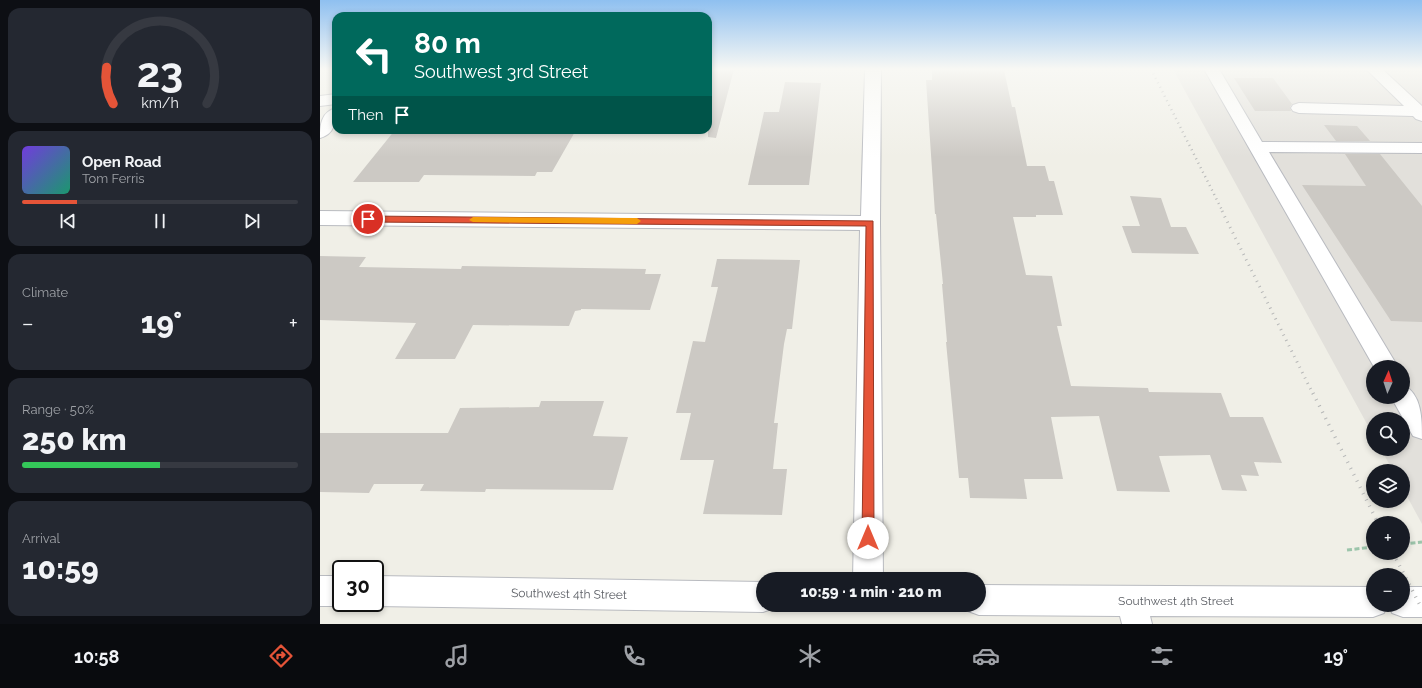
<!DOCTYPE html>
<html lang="en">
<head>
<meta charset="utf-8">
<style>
  :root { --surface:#171b24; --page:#242831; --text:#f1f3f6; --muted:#9ea1a6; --line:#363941; --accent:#e55438 }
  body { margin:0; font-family:Raleway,sans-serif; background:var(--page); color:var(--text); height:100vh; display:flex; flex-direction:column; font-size:15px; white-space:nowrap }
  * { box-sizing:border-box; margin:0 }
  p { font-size:13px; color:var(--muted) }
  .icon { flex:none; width:22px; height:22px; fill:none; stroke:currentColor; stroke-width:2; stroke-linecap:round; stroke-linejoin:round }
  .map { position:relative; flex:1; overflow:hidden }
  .sheet { display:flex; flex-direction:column; gap:8px; padding:8px; background:#0d0f14; width:320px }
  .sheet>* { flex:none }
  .hud { position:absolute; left:12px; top:12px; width:380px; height:122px; border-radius:12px; box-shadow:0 2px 6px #0003; background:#00695c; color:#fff; overflow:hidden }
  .needle { width:26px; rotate:3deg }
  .tools { position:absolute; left:1046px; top:360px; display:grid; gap:8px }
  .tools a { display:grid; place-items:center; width:44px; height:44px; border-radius:50%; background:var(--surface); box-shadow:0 2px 6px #0003; font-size:20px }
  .speed { position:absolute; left:12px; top:560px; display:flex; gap:8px; font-size:20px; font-weight:700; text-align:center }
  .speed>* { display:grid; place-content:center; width:52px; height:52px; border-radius:50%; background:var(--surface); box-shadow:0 2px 6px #0003; line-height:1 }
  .speed .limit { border:2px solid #111; border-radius:6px; background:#fff; color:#111 }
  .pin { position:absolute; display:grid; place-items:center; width:34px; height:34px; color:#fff; margin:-17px; border:2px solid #fff; border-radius:50%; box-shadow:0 1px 4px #0007 }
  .me { position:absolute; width:44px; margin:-22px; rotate:0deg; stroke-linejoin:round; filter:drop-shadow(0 0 3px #0008) }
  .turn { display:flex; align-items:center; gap:14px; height:84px; padding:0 16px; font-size:18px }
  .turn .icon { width:52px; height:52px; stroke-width:2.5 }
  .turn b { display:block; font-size:28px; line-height:34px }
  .then { display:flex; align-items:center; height:38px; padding:0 16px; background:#0003; gap:8px; font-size:15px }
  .big { font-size:30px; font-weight:800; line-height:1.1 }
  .sheet .widget { flex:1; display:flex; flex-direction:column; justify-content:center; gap:6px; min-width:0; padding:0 14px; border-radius:12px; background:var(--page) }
  .sheet .dial { align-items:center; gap:0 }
  .dial svg { height:104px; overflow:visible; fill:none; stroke:var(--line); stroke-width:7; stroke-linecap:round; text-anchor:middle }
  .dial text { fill:var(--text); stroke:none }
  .song { display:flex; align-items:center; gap:12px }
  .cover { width:48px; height:48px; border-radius:6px; background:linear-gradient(135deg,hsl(260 70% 55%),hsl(160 70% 35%)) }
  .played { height:4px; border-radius:2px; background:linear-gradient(90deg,var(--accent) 20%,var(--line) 20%) }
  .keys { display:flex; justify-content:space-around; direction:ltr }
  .heat { display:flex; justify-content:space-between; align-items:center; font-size:22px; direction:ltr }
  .charge { height:6px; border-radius:3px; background:linear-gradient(90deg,#34c759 50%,var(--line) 0) }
  .trip { position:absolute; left:436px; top:572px; width:230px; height:40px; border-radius:20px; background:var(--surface); box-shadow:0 2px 6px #0003; font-weight:800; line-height:40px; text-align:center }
  .menu { display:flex; height:64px; justify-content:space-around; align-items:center; background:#090b0e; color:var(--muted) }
  .menu .icon { width:28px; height:28px }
  .menu .on { color:var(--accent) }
  .menu b { font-size:18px; color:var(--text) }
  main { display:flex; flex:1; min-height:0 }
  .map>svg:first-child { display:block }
  .industrial { fill:#e2e0db; fill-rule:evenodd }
  .building { fill:#ccc9c4 }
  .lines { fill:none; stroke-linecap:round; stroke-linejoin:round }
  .minor-casing { stroke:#b9bbc0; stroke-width:2 }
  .path { stroke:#9cc5ab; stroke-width:3; stroke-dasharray:5 2.5; stroke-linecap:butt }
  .minor { fill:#fff; fill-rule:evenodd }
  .rail-far2 { stroke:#b7b8b8; stroke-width:2.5; stroke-dasharray:1 4; stroke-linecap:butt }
  .rail-far1 { stroke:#b7b8b8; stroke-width:3; stroke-dasharray:1 5; stroke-linecap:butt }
  .rail { stroke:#b7b8b8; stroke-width:3.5; stroke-dasharray:1 6; stroke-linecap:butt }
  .route { fill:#e55438; stroke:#953724 }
  .slow { fill:#f59e0b }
  .labels { text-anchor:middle; stroke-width:3; stroke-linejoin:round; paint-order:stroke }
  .near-street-label { font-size:12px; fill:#5e6167; stroke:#fff }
</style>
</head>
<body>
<main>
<section class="sheet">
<div class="widget dial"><svg viewBox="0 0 100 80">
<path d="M14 69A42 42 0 1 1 86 69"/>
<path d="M14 69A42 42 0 0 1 9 41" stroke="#e55438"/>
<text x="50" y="56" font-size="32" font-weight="700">23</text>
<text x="50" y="72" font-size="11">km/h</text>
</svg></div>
<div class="widget">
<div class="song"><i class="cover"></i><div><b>Open Road</b><p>Tom Ferris</p></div></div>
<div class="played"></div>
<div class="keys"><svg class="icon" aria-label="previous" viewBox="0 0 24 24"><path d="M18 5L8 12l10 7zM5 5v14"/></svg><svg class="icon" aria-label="pause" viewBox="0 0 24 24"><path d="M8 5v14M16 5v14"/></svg><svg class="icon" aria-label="next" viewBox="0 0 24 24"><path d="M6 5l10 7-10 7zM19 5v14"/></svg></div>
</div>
<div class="widget"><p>Climate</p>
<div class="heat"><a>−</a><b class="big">19°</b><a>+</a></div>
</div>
<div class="widget"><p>Range · 50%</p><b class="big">250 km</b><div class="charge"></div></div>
<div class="widget"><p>Arrival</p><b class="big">10:59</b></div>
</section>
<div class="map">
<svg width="1102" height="624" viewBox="0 0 1102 624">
  <rect width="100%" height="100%" fill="#f0efe7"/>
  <path class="industrial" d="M853,69H1102V524L1083,489V471H1073L1061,449H1083V419H1053V435ZM1053,367H1083V397H1053Z"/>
  <path class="building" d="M388,69H414L396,138L388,137Z
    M612,69L684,70L692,107H695L707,166H725L729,181H734L743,215H716V217H693L706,275L732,276L742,326H737L751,386L828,388L829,392L901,393L910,417H943L962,463L934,462L939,476L921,475L927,491L902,490L890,455L839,456L850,492L797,491L779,416L731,417L743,479H704L707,499L650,498L648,478H639L626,342H627L622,284H623L616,214H615L606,80H612Z
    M914,78H953L972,104L970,107L971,111H935Z
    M465,82L501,83L489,185H428L444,112H459Z
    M1004,125L1037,126L1050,141H1016Z
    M75,130H153L151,133L210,134L212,130H256L232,172H217L215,176L104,175L99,182H33Z
    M1025,154H1060L1102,206V322L1071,321L982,185L1046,186Z
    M810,196L841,198L851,227H866L879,254L812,253L802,226H820Z
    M0,256L46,257L39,267L141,269L142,266L326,269L325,274H341L330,310L261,309V310L255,311L249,326L153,325L135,359H75L96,323L0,320Z
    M397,259L480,260L472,329H467L464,344L454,423H458L453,469H467L462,515L383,514L394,460H360L371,413H356L373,341L385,342L398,287H391Z
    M221,401H284L273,436L308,437L293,490L166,489L165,492L100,491L104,484H54L49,493L0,492V433H128L140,408L219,407Z"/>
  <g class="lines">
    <defs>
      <path id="minor" d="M545,69H561L560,223L563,579H533L540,230L0,225V211L541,216Z
        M884,69H899L942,142L1102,143V153L949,152L1078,367H1054Z
        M1046,69H1062L1102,106V121L1096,119L1093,116L979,113L973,111L971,108L973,105L979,103L1084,106Z
        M16,94V104L0,106V96Z
        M16,108C16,121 15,134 0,138C0,125 1,112 16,108Z
        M1083,385C1102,394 1102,419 1102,439L1093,436L1071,397H1083Z
        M0,576H21V603H28L21,606H0Z
        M55,576L443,582V605H455L454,608L443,612L55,606L48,603H55Z
        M659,585L1053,587V605H1067L1064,613L1053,617L830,616L832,624H802L800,616L659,615L648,611L646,605H659Z
        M1083,587H1102V617H1083L1072,613L1069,605H1083Z"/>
    </defs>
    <use href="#minor" class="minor-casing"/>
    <path class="path" d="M1083,544L1102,542
      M1027,550L1053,547"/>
    <use href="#minor" class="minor"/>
    <path class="rail-far2" d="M831,69L903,212"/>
    <path class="rail-far1" d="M902,211L993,394"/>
    <path class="rail" d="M993,393L1058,523
      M1073,553L1102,609"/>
  </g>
  <linearGradient id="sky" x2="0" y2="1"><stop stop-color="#8fc0f0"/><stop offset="0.44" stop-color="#f8f8f4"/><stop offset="1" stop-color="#f8f8f4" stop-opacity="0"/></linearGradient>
  <rect width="1102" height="157" fill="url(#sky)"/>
  <path class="route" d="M48,216L553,221L554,538L552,542L548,543L544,542L542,538L546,226L48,222L44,219Z"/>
  <path class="slow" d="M153,217L317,218L321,221L317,224L153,222L149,220Z"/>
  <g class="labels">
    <g class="near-street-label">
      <text transform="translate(249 594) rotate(1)" y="4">Southwest 4th Street</text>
      <text x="856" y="605">Southwest 4th Street</text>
    </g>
  </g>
</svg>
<div class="tools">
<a><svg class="needle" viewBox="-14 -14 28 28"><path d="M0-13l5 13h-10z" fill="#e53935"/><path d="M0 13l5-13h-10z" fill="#9ea1a6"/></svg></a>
<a><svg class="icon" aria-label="search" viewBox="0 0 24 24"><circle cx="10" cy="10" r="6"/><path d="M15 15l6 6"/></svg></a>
<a><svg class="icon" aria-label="layers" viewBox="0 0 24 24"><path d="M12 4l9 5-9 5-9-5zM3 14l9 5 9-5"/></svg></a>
<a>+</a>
<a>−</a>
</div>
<div class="speed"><div class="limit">30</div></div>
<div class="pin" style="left:48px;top:219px;background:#d93025"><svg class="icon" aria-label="arrive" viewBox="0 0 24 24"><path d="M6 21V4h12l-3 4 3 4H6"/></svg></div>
<svg class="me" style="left:548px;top:538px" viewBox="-20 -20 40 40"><circle r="19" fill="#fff"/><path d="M0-13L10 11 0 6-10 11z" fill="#e55438"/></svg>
<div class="trip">10:59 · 1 min · 210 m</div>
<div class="hud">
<div class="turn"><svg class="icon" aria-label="left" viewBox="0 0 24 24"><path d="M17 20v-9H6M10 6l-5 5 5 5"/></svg><div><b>80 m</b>Southwest 3rd Street</div></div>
<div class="then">Then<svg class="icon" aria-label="arrive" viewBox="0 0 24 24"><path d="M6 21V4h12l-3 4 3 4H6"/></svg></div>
</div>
</div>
</main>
<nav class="menu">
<b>10:58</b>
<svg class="icon on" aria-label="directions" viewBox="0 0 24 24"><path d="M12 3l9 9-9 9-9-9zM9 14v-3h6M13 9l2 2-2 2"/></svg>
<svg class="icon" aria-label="music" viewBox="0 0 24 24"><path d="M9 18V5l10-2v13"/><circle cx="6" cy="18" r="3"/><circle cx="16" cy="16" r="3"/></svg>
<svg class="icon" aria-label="phone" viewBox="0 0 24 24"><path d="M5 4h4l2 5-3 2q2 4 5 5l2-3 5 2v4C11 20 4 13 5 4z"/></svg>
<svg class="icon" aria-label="climate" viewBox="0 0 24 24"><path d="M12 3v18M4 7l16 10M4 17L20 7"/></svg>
<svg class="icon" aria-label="car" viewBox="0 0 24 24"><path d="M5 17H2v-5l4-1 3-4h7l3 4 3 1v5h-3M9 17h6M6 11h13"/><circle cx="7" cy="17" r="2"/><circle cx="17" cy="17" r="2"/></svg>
<svg class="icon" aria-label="filters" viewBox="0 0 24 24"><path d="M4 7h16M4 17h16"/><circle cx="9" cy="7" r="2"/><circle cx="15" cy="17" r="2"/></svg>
<b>19°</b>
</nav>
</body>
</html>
